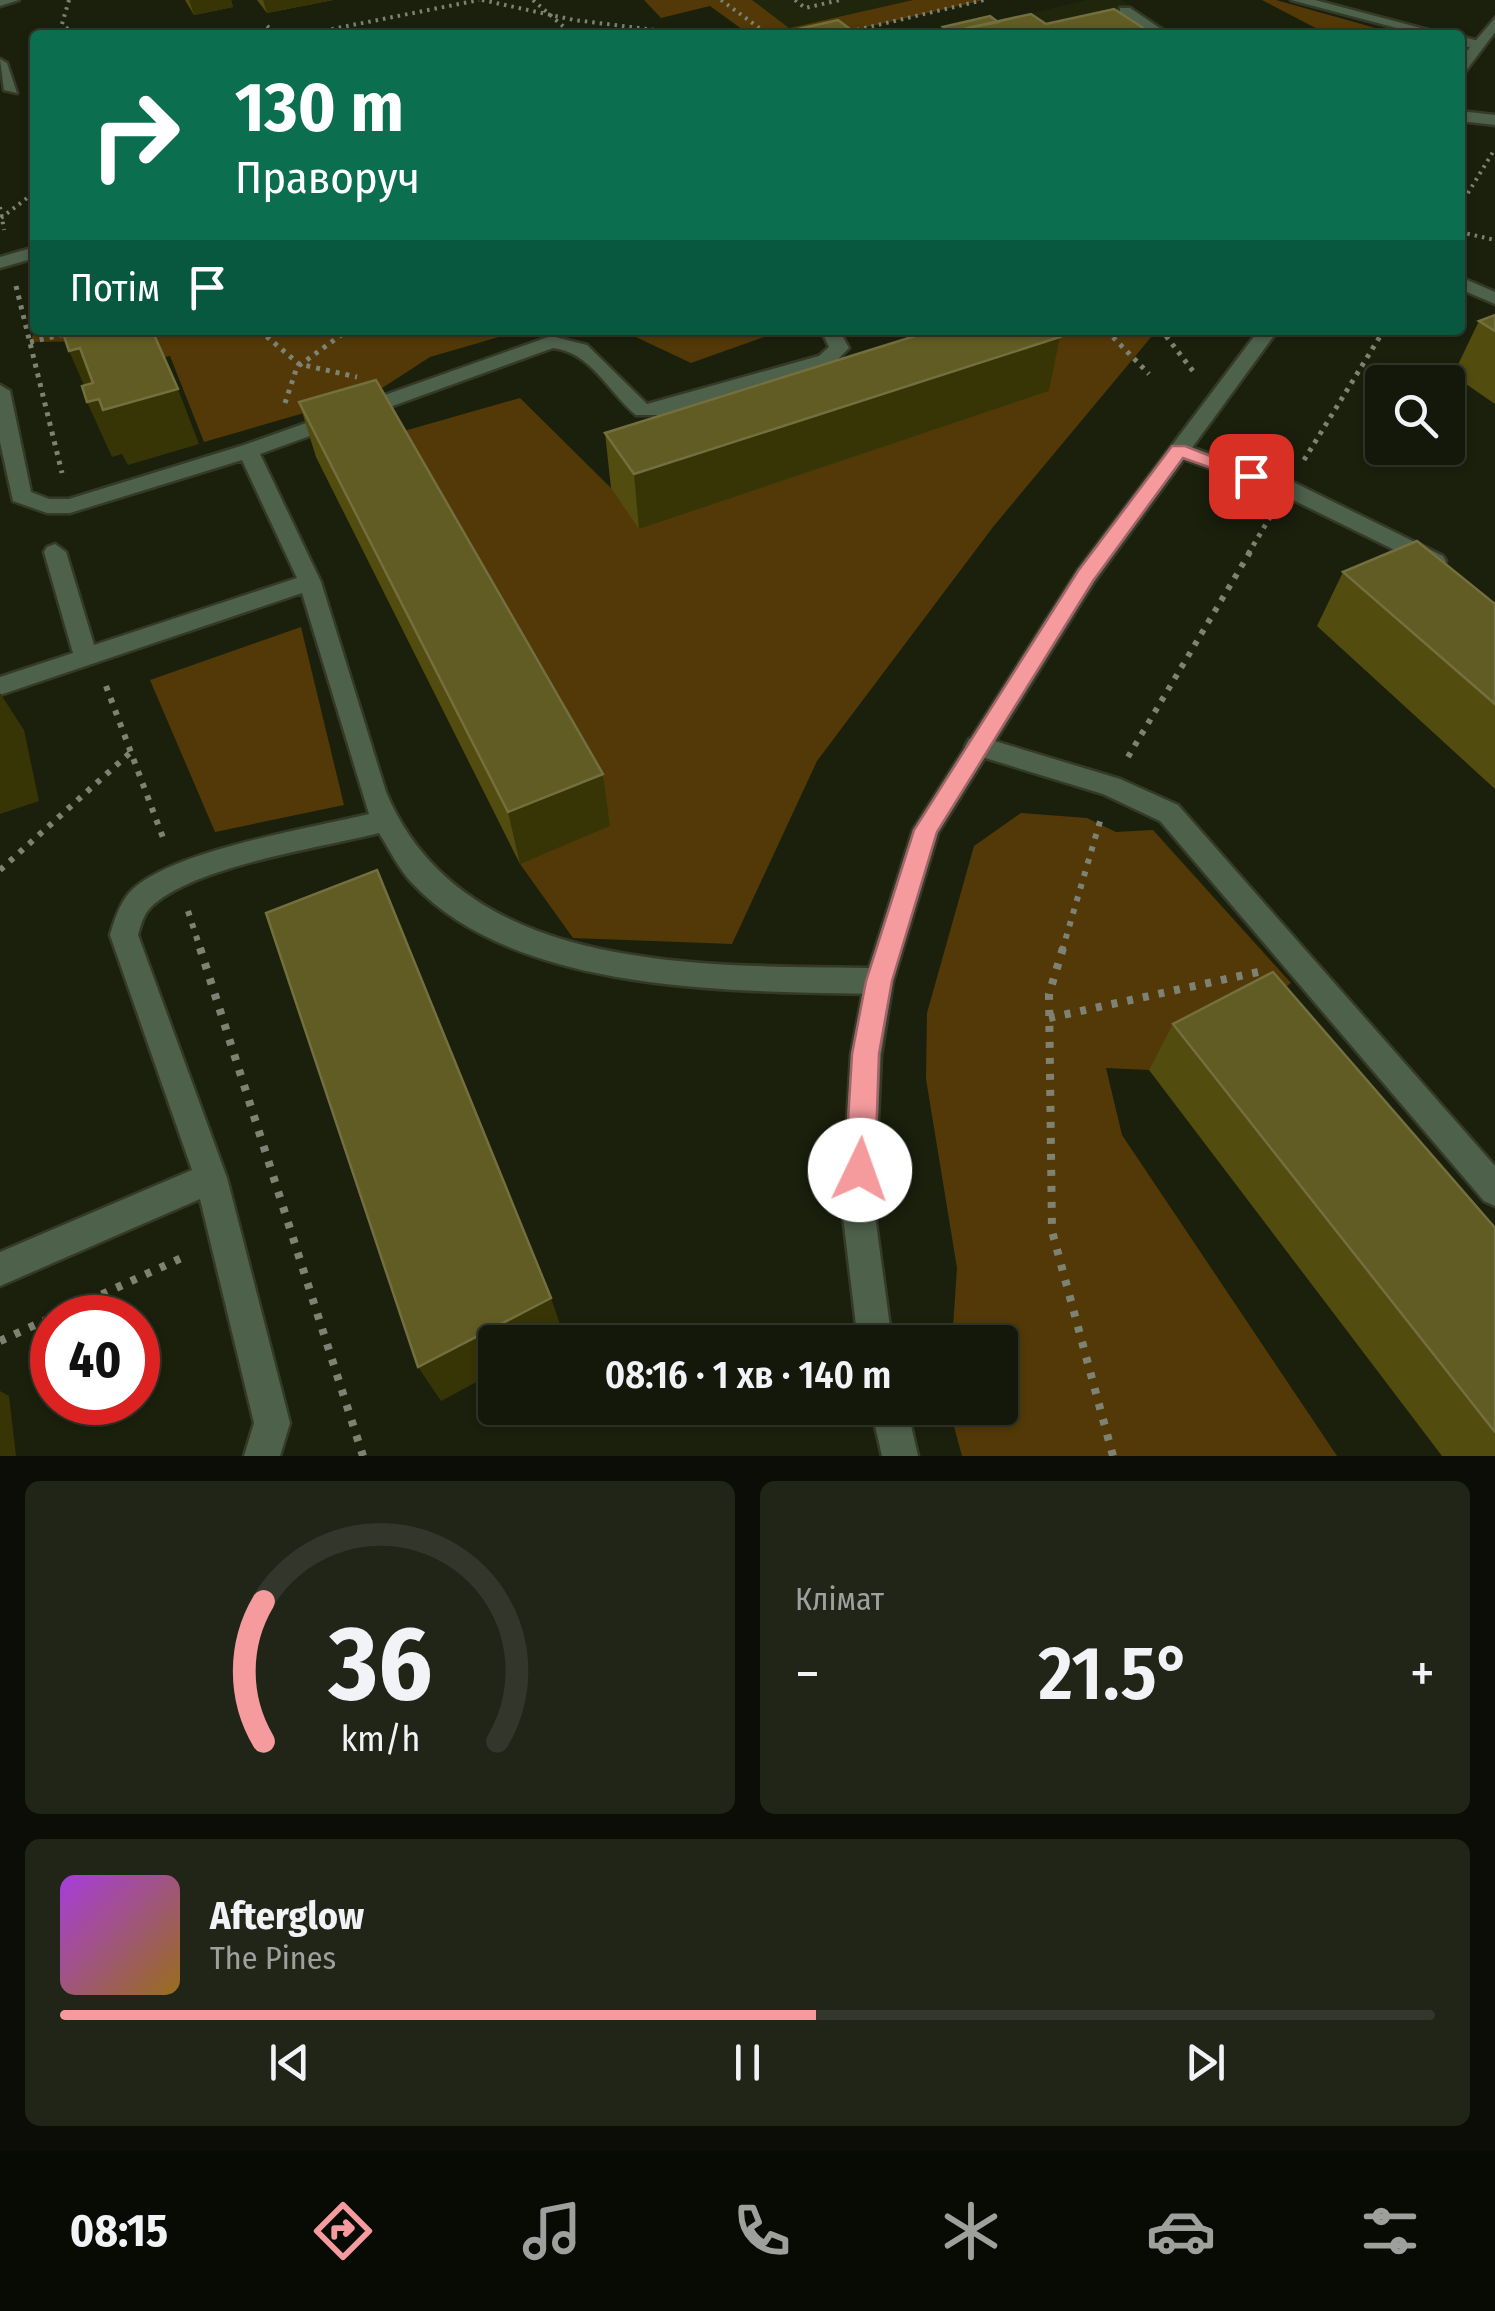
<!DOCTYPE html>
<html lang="uk">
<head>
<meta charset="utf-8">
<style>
  :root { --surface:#14180a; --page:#212518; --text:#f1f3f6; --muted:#9da09c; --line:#33372b; --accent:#f59b9e }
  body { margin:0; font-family:"Fira Sans Condensed",sans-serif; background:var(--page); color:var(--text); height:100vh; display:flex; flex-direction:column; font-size:38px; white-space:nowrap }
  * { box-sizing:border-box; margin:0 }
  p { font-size:32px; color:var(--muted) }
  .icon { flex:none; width:55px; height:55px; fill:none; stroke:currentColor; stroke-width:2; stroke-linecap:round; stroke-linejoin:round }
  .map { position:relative; height:1456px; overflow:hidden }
  .drawer { display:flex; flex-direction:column; gap:25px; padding:25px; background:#0b0d06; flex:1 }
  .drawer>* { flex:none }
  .guide { position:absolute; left:30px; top:30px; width:1435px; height:305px; border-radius:10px; box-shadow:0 2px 8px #0004,0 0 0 2px var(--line); background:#0b6e4f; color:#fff; overflow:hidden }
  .buttons { position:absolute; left:1365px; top:365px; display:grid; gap:20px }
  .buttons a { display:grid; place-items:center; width:100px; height:100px; border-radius:10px; background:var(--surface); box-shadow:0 2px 8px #0004,0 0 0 2px var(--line); font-size:50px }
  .speed { position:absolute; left:30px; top:1295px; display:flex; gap:20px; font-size:50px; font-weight:700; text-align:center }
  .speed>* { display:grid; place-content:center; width:130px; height:130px; border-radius:50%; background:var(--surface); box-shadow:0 2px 8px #0004,0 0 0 2px var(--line); line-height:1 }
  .speed .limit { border:15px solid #d22; background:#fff; color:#111 }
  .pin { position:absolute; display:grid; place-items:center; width:85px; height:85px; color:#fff; margin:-42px; border-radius:20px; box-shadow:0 5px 15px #0006 }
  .me { position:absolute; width:110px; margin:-55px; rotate:3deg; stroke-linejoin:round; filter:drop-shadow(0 0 8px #0008) }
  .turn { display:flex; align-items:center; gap:35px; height:210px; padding:0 40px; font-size:45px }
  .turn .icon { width:130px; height:130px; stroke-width:2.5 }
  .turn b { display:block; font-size:70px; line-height:85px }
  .then { display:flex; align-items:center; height:95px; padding:0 40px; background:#0003; gap:20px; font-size:38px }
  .big { font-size:75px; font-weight:600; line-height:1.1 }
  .drawer .widget { flex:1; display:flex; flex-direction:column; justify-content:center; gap:15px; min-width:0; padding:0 35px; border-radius:15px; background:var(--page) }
  .drawer .dial { align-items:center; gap:0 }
  .dial svg { height:260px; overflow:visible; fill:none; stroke:var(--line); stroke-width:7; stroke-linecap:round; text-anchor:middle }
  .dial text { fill:var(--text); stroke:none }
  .song { display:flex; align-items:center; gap:30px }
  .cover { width:120px; height:120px; border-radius:15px; background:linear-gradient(135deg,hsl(280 70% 55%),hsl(40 70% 35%)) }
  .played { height:10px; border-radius:5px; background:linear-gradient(90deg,var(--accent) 55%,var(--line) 55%) }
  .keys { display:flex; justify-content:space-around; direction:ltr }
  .heat { display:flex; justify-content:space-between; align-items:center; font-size:55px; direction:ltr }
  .drawer .tiles { flex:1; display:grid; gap:25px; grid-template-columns:1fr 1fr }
  .widget:last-child { grid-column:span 2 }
  .trip { position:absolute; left:478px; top:1325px; width:540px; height:100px; border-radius:10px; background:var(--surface); box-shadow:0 2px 8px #0004,0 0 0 2px var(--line); font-weight:600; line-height:100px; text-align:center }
  .dock { display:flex; height:160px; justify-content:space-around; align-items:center; background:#080a04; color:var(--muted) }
  .dock .icon { width:70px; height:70px }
  .dock .current { color:var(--accent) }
  .dock b { font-size:45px; color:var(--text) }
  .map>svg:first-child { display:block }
  .built { fill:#20260c }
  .green { fill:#523907 }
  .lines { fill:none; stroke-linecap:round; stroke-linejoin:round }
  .service-casing { stroke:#353a28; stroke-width:5 }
  .tertiary-casing { stroke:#353a28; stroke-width:5 }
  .path-far3 { stroke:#7d8273; stroke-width:4; stroke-dasharray:2.5 5; stroke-linecap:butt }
  .path-far2 { stroke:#7d8273; stroke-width:5; stroke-dasharray:4 6; stroke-linecap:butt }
  .path-far1 { stroke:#7d8273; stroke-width:6; stroke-dasharray:5 8; stroke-linecap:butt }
  .path { stroke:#7d8273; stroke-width:8; stroke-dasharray:6 10; stroke-linecap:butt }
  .service { fill:#4d614b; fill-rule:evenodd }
  .tertiary { fill:#4d614b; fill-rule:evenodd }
  .wall { fill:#534c0f }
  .shaded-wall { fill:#373406 }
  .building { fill:#615b24; stroke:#736f3e; stroke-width:2.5 }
  .route { fill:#f59b9e; stroke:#9f6567; stroke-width:2.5 }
</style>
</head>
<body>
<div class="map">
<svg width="1495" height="1456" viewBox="0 0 1495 1456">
  <rect width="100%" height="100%" fill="#1b200d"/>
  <path class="built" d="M747,0H913L783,29Z
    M1087,0H1121L1179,35H939Z"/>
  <path class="green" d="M644,0H752L789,28L913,0H984L833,35H750L710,6L661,18Z
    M1262,0H1276L1379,29L1373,35H1329Z
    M35,330H523L430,357L376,392L204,442L170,356L126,366L105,341L30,342Z
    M621,330H784L691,363Z
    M1015,330H1157L993,527L817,761L732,944L573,938L520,864L610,825L390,435L520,398L611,488Z
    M301,627L344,805L215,832L150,680Z
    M1021,813L1087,818L1116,832L1153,830L1291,983L1245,1019L1149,1070L1106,1068L1122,1135L1337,1456H962L949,1408H1000V1342H952L957,1268L926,1079L927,1013L974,846Z"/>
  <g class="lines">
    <defs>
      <path id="service" d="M0,0H19L0,6Z
        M1291,0H1315L1447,35H1423Z
        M1120,8H1130L1170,35H1153L1120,14Z
        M1460,36L1482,42L1484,45L1477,49L1460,45Z
        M0,59L7,63L17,93L4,90Z
        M1460,111L1495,115V125L1460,121Z
        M35,247V258L0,268V257Z
        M1460,277L1495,292V304L1460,289Z
        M821,330H839L849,348L833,364L664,415H636C609,393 591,352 553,348L260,454L321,582L386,792C464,978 710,965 879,968L889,972L893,981L889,990L879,994C737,991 518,995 413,884C399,870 390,850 379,833C320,848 193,866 151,907C143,915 141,925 138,935L227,1178L290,1423L280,1456H244L254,1423L200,1199L0,1286V1252L192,1170L110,935C114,921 119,905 129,893C167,851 312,828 369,814L302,593L0,695V677L73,653L44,552L47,547L55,544L66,552L94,645L297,578L242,460L70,513H47L13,501L0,442V385L10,391L31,492L49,499H69L241,446L551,336L587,345L647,404L819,356L829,347Z
        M1179,443L1295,483L1443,556L1446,561L1443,566H1427L1279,493L1172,455L1169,450Z
        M978,736L1120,779L1178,805L1495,1166V1206L1484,1201L1160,821L1103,794L969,753L965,746L969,739Z"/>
      <path id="tertiary" d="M1495,18V32L1465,72L1460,73V59Z
        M1259,330H1278L1094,582L938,833L893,981L881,1055L874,1208L892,1342H858L842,1208L851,1055L865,981L913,830L1078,570Z
        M871,1408H907L918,1456H882Z"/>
    </defs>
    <use href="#service" class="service-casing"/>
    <use href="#tertiary" class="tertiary-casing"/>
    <path class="path-far3" d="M69,0L62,24L75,35
      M482,0L574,20L696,35
      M533,0L573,35
      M721,0L769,35
      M795,0L805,8L840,0
      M267,26L278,35
      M302,35L479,0
      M835,35L984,0
      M1460,206L1493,152
      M0,207L4,230
      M1,218L35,192
      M1460,232L1495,240"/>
    <path class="path-far2" d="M16,286L62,473
      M259,330L299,364L357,377
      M1106,330L1149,374
      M1166,336L1196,375
      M30,342L82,330
      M285,403L297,367L348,330
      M1304,460L1384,330
      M1248,554L1272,514"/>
    <path class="path-far1" d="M106,686L165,843
      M1128,757L1250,552
      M0,870L131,752
      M188,911L201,951
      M1062,951L1101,818"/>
    <path class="path" d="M200,948L363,1456
      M1063,948L1049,994L1052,1231L1113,1456
      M1049,1018L1258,972
      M0,1341L188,1255"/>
    <use href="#service" class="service"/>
    <use href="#tertiary" class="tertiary"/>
  </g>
  <path class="wall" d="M185,0H231L233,7L194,15Z
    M257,0H333L267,13Z
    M998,22L1046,24L1154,35H942L943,27Z
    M1495,315V404L1453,375L1479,321Z
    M1060,337L1049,391L639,529L611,488L605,433Z
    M299,402L603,774L610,826L520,864L316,457Z
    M1343,572L1495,604V789L1317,626Z
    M1173,1024L1495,1228V1456H1442L1149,1070Z"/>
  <path class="shaded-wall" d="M189,0H231L233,7L194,15Z
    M263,0H333L267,13Z
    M1060,337L1049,391L639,529L634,474Z
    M80,348L178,389L199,444L128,465L122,454L112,457L87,402L91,401L69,351Z
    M0,693L24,730L39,801L0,814Z
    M603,774L610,826L520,864L508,812Z
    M551,1298L564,1336L551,1342H495V1372L441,1401L418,1367Z
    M0,1391L9,1396L16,1456H0Z"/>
  <path class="building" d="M1114,9L1154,35H977L968,28L1031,14L1046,24Z
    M990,16L998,22L968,28L967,35H953L943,27Z
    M838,20L858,35H800L794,30Z
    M1495,315V331L1479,321Z
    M74,330H152L178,389L103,410L99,399L87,402L82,386L93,383L80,348L69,351L64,336L75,333Z
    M934,330H1052L1060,337L634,474L605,433Z
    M376,380L603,774L508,812L299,402Z
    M1417,541L1495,604V704L1343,572Z
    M377,870L551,1298L418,1367L266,913Z
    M1273,972L1495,1228V1432L1173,1024Z"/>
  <path class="route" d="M1172,446H1185L1261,476L1251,482L1183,458L1093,581L937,832L892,981L879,1054L875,1170L870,1180L860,1184L850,1180L845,1170L852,1054L866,981L914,830L1078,571Z"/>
</svg>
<div class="buttons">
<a><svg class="icon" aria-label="search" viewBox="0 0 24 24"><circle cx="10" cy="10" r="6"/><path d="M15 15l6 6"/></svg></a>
</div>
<div class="speed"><div class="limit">40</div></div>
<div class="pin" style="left:1251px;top:476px;background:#d93025"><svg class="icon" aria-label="arrive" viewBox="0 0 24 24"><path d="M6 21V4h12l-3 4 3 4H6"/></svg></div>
<svg class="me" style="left:860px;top:1170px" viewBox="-20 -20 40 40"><circle r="19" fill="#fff"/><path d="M0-13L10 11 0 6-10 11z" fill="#f59b9e"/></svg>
<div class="trip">08:16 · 1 хв · 140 m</div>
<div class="guide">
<div class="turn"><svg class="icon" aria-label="right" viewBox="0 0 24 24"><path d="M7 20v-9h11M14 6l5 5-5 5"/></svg><div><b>130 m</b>Праворуч</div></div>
<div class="then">Потім<svg class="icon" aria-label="arrive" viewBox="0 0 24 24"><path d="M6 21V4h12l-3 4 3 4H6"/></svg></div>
</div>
</div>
<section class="drawer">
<div class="tiles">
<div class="widget dial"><svg viewBox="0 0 100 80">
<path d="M14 69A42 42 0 1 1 86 69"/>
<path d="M14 69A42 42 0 0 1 14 26" stroke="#f59b9e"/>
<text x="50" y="56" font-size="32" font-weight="700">36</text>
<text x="50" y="72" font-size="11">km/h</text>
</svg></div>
<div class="widget"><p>Клімат</p>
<div class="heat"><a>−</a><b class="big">21.5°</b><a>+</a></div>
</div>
<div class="widget">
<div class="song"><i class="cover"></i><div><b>Afterglow</b><p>The Pines</p></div></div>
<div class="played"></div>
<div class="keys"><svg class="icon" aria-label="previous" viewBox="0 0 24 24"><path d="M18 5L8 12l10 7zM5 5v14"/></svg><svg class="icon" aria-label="pause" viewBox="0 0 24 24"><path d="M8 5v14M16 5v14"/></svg><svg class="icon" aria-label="next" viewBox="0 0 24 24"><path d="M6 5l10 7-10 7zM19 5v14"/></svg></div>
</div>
</div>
</section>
<nav class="dock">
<b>08:15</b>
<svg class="icon current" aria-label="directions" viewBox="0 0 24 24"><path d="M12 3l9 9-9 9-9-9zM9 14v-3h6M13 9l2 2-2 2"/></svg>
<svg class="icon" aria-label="music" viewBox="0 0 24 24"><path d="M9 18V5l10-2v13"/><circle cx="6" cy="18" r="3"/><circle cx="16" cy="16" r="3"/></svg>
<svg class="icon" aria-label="phone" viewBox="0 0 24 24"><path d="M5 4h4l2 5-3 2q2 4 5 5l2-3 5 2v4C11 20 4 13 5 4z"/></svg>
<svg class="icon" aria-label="climate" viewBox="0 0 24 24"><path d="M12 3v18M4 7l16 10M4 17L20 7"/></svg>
<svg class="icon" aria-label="car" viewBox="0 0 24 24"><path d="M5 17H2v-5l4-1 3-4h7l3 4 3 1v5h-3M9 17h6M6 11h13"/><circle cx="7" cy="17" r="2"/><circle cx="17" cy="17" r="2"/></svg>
<svg class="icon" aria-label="filters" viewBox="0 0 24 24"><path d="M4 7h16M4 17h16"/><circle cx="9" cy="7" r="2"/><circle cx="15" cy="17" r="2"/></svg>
</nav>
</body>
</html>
